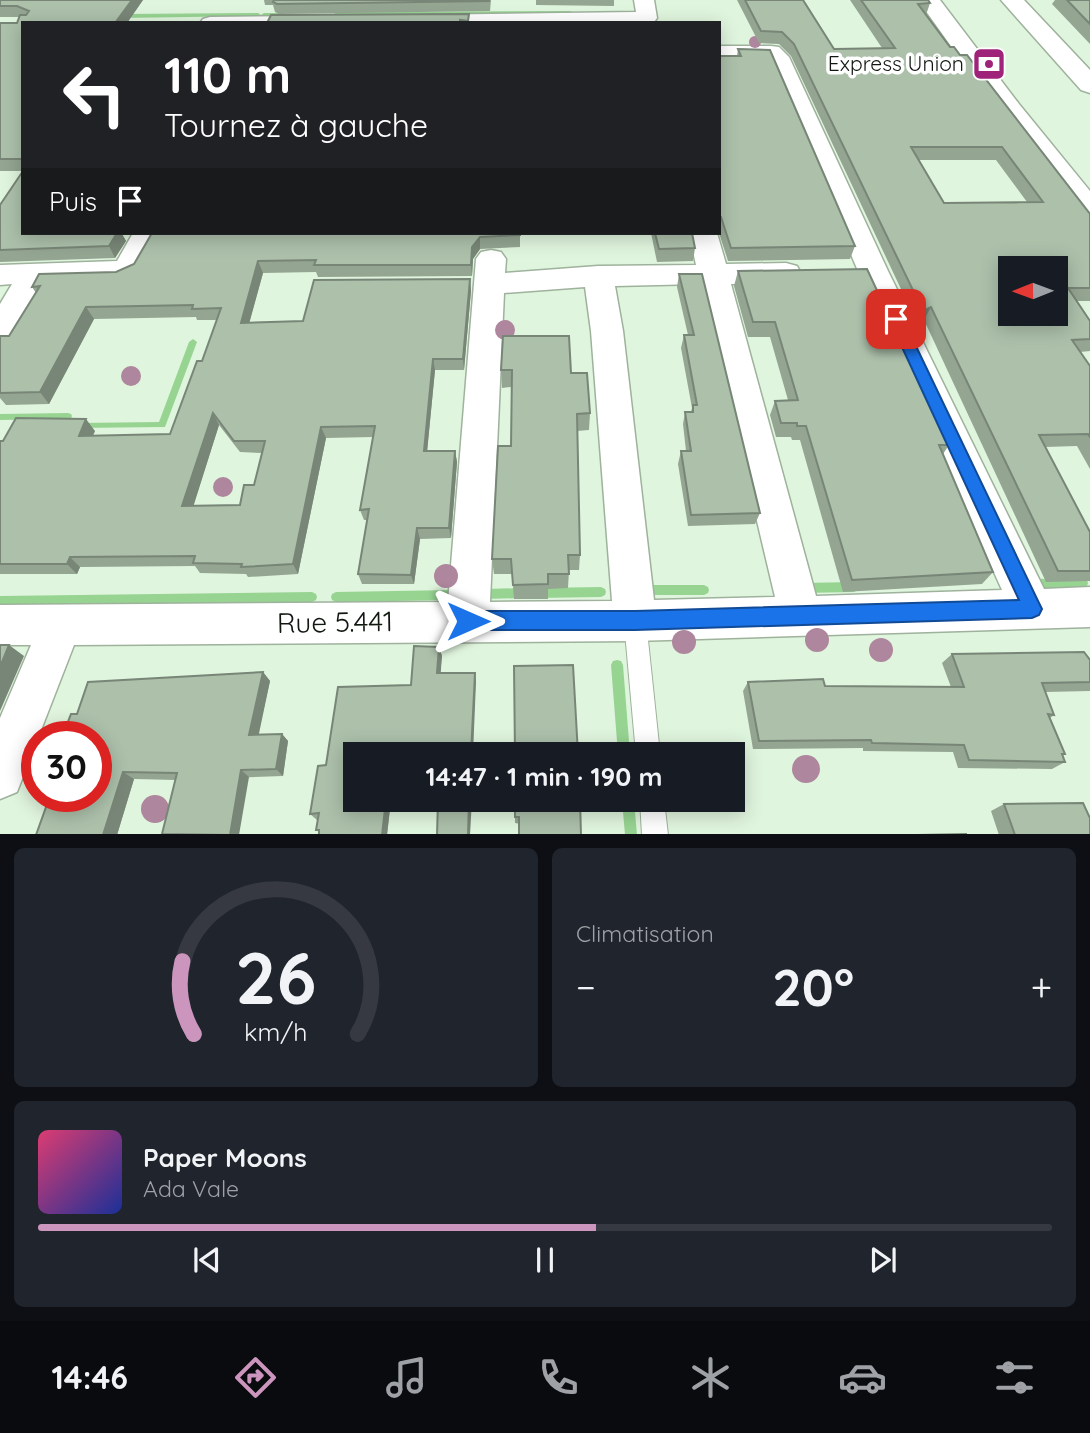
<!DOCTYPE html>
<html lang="fr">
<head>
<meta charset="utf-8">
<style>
  :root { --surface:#171b24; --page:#20242c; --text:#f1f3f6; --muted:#9ea1a6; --line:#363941; --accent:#cc95be }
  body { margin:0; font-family:Quicksand,sans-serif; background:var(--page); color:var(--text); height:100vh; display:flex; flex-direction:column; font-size:26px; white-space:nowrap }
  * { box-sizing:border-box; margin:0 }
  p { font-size:23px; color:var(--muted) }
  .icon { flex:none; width:38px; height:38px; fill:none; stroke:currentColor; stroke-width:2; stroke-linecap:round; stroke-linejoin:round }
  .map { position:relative; height:834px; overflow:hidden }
  .details { display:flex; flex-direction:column; gap:14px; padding:14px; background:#0d0f14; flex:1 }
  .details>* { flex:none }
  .top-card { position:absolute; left:21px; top:21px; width:700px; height:214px; border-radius:0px; box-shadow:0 4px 18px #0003; background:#202124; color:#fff; overflow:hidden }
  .needle { width:46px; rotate:269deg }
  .buttons { position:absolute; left:998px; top:256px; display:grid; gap:14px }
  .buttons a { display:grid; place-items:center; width:70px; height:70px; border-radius:0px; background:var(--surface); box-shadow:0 4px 18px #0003; font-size:35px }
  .speed { position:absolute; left:21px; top:721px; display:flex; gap:14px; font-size:35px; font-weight:700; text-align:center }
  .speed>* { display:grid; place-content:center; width:91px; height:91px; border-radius:50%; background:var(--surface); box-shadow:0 4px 18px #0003; line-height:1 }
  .speed .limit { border:10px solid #d22; background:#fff; color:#111 }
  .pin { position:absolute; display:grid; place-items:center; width:60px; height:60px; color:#fff; margin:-30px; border-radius:14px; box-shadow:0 4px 10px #0006 }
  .me { position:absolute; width:77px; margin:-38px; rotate:90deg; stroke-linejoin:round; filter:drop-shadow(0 0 5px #0008) }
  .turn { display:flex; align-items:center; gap:24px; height:147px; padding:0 28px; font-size:32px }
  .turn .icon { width:91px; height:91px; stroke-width:2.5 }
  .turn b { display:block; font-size:49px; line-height:60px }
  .then { display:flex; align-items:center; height:66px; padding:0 28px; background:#0003; gap:14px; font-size:26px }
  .big { font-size:52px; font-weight:800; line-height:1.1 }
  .details .tile { flex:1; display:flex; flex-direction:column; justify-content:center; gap:10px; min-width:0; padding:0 24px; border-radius:10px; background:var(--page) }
  .details .dial { align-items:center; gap:0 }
  .dial svg { height:182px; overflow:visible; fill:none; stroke:var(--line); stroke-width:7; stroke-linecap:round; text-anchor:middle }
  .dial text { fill:var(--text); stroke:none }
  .song { display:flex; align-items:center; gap:21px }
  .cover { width:84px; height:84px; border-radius:10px; background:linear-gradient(135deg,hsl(340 70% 55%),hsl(230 70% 35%)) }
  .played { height:7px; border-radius:4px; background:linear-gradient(90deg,var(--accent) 55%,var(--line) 55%) }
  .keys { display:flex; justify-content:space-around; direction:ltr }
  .heat { display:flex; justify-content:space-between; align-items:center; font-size:38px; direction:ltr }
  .details .tiles { flex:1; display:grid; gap:14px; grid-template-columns:1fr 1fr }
  .tile:last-child { grid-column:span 2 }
  .trip { position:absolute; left:343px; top:742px; width:402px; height:70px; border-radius:0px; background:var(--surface); box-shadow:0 4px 18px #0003; font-weight:800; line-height:70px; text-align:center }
  .tab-bar { display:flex; height:112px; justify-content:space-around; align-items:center; background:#090b0e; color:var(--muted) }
  .tab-bar .icon { width:49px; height:49px }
  .tab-bar .selected { color:var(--accent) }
  .tab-bar b { font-size:32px; color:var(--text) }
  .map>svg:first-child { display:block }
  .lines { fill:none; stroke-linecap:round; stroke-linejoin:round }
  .stream { fill:#97d492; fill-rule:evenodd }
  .service-casing { stroke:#9eb29c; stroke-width:2 }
  .minor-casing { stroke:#9eb29c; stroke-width:3 }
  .secondary-casing { stroke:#9eb29c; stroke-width:3 }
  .service { fill:#fff; fill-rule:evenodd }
  .minor { fill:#fff; fill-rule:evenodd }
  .secondary { fill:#fff; fill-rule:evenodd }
  .tree { fill:#ae869d }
  .wall { fill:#94a592; fill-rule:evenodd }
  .shaded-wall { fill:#788677 }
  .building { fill:#acc0aa; stroke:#788677; stroke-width:2; fill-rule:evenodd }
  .route { fill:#1a73e8; stroke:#114b97; stroke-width:2 }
  .labels { text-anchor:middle; stroke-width:7; stroke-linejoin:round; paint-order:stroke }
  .far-poi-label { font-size:21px; fill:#111810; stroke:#fff; text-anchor:end }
  .near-street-label { font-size:28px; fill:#111810; stroke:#fff }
</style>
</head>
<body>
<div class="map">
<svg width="1090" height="835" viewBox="0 0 1090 835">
  <rect width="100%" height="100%" fill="#e0f5de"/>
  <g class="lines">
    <path class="stream" d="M570,11L572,12V14L337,16L334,14L337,12Z
      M258,13L261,15L260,16L122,18L119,16L122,14Z
      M264,13H281L284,15L281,17L262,16L261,15Z
      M193,339L197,342L165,427L77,428L76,426L77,424L80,423L159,422L189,342Z
      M68,413L71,414L72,416L69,423L70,426L69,428H60L59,426L62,419L0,420V414Z
      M1083,578L1087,580L1088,583L1087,586L1083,588L1032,589L1028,587L1027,584L1028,581L1032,579Z
      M854,582L858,584L859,587L858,590L854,592L802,593L798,591L797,588L798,585L802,583Z
      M643,585H704L708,587L709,590L708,593L704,595H643L639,593L638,590L639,587Z
      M601,587L605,589L606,592L605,595L601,597L537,598L533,596L532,593L533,590L537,588Z
      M523,588L527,590L528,593L527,596L523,598L485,599L481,597L480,594L481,591L485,589Z
      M453,590L457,592L458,595L457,598L453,600L336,602L332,600L331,597L332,594L336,592Z
      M312,592L316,594L317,597L316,600L312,602L0,606V596Z
      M617,660L621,661L623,665L630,754H618L611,665L613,661Z
      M622,800H634L637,835H625Z"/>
    <defs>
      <path id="service" d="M635,611L643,614L646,621L660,754H636L624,621L627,614Z
        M640,800H664L668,835H642Z"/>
      <path id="minor" d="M634,0H654L657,18L654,22L410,21L413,17L420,15L636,12Z
        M315,16L322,18L325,22L200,23L203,19L210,17Z
        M719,46H771L779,47L789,57L888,271L1044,589L1090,587V627L635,641L74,645L17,792L0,799V718L31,645H0V605L448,602L476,259L481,252L491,250L501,252L506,259L505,273L598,266L696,265L689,233H717L726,264L786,263L797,266L801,273L797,280L786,283L731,284L816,596L1002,590L858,271L769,60L719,58ZM701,284L775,597L654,600L623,331L615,286ZM585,287L591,331L612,601L490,602L504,293Z
        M133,233H161L138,275L122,281L42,283L11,338L0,341V304L12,284L0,285V265L117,261Z"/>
      <path id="secondary" d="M918,0H940L1019,104L1090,191V219L1079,216L1001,116Z
        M1001,0H1024L1090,70V93L1081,90Z"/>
    </defs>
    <use href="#service" class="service-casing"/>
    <use href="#minor" class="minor-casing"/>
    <use href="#secondary" class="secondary-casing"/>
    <use href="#service" class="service"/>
    <use href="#minor" class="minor"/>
    <use href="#secondary" class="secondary"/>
  </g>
  <g class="tree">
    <circle cx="755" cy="42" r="6"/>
    <circle cx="505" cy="330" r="10"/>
    <circle cx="131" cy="376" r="10"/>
    <circle cx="223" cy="487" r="10"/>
    <circle cx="446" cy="576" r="12"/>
    <circle cx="817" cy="640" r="12"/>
    <circle cx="684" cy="642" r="12"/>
    <circle cx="881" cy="650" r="12"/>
    <circle cx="806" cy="769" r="14"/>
    <circle cx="155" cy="809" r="14"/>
  </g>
  <path class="wall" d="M0,0H143L127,23H23V171H0V23H17L19,17H0Z
    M264,0H491L490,11L279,14L275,12L273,5H265Z
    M536,0H614V6L536,5Z
    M737,0H803L834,49L882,48L850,0H928L930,3L926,15L950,47L1090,214V301H1077L1090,321V351L1080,352L1090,366V469L1077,446L1045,447L1090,532V581L1046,582L924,320L917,323L791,56L779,44L759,43ZM918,160H996L1027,202L944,203Z
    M1055,0H1090V44L1052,4Z
    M738,49L855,246L850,259L728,261L719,233V56H737Z
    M0,205L122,234L126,241L115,258L0,262Z
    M520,233V247L480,249L473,259L472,276L318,277L316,272L263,273L249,323L303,321L470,279L471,291L464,370H435L427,451H455L457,462L451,538L420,539L414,584H362L358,574L368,520H364L360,510L373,437L326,438L298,574L248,577L246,574L200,573L195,566L80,567L77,574H0V441L95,431L93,436L170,434L202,361L217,320H197L196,317L94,319L49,404L6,405L0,398V336H9L36,293L32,287L116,272L134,264ZM219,425L240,452L262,453L254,485L240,505L193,506Z
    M651,233H692L695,248L693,261L657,262Z
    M738,271L949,445L943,454L993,572L982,584L843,592L800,440H792L791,437H776L770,415L775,401L788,400L770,337H748L734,286Z
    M679,274L760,513L755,524L688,526L678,464L681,451H686L683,424L685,412H691L692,408L681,348L684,335H688L677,287Z
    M503,336L571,373L590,413L589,430L577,431L580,555L579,570H569L568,588L548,589V599H514L512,574H494L492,559L511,446V387L502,388L501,370Z
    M439,647L442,656L440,673H475L476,682L355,754V800H391L387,835L319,832L316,830L318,819L317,820L310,814L326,765L411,685Z
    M952,654L1090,660V691L1045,692L1054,715L1050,718L1065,754L1063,755L1065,762L1052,769L958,768L953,752L863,751V748L753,749L743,691L748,682L825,686L951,687L942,663Z
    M263,672L270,681L258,734H282L288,741L283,776L176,780L134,779L117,835L96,737Z
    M515,800L581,835L515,823Z
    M1004,804L1090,835H999L991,811Z"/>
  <path class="shaded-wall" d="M132,0H143L127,23H115Z
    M115,233H123L122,234L126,241L115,258L109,246Z
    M480,237V249L473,259L472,276L471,265L472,247Z
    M258,261L263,273L246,335L241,323Z
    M470,279L471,291L464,370L463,359Z
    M86,307L94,319L49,404L40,392Z
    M931,307L924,320L917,323L923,311Z
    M433,359L435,370L426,463L424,451Z
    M213,413L219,425L190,517L182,506Z
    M86,419L95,431L87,447L79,436Z
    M321,427L326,438L298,574L293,564Z
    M455,451L457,462L451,538L449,528Z
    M417,528L420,539L414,584L411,575Z
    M70,557L80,567L77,574L67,564Z
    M9,645L24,656L0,711V667Z
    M439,647L442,656L440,682L437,673Z
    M263,672L270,681L257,743L249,735Z
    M475,673L476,682L473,754H471Z
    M282,734L288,741L283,776L276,769Z
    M241,770L249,777L239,835H230Z
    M123,772L134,779L117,835H103Z
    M386,800H391L387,835H382Z
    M469,800H472L470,835H468Z"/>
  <path class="building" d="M0,0H132L115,23H23V159H0V23H17L20,15H26L29,11L17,6H0Z
    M274,0H489V1L277,4L273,2Z
    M745,0H803L834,49L895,48L861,0H928L930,3L918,4L950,47H954L960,55H967L1090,214V288H1068L1090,321V339L1072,340L1090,366V437L1088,434L1039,435L1090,532V571H1058L931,307L923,311L794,44L782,32L761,31ZM911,147H1002L1043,202L944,203ZM1010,268H1055V313H1010Z
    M1067,0H1090V24Z
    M469,14L468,21L460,20V23H267L271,15Z
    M738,49L770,50L855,246L731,248L721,217H719V56H741Z
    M23,171V233H117L109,246L0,250V205Z
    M152,233H520V235L480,237L472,247L471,265H314L316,260L258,261L241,323L303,321L314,280L470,279L463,359H433L424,451H455L449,528H417L411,575L358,574L369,509L360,510L375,426L321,427L293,564L241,567L242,564L193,563L195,556L70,557L67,564H0V441H3L16,418L86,419L79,436L170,434L197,361H202L221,308L192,309L193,305L86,307L40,392L0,393V336H9L40,286L32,287L39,274L116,272L134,264ZM213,413L234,441H265L254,485H244L240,505L182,506Z
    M655,233H692L695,248L659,249Z
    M867,269L949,445H939L993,572L852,580L806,426H797V423H781L775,401L798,400L775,322H753L738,271Z
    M679,274H702L760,513L691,515L681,451H691L685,412H693V405H697L684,335H694Z
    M503,336H569L571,373H587L590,413L577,414L580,555H568L569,574H548V584L513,585L511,559H492L498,446H511L512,370H501Z
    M0,645H9L0,667Z
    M414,646L439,647L437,673H475L471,754H355V800H386L382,835H319V830H316L319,813L310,814L318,766L326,765L338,687L411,685Z
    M1084,652L1090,660V682L1042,683L1054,715L1048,714L1065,754H1062L1065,762L969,760L964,745L872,743L871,740L759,741L748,682L823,679L825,686L964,687L952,654Z
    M573,665L578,754H515L514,666Z
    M263,672L249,735L282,734L276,769L241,770L230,835L162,834L177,773L123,772L103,835H36L50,796H96V737H62L71,714H77L88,682Z
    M438,800H469L468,835H437Z
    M515,800H580L581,835H519V817H515Z
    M1083,803L1090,818V835H1015L1004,804Z
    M966,834V835H917Z"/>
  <path class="route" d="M896,314L903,319L1039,603L1042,609L1039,615L1032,618L635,630H468L461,627L458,621L461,614L468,611H635L1019,600L889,319Z"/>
  <defs>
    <symbol id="bank-square" viewBox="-11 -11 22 22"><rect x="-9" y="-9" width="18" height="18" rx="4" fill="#9e2379" stroke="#fff"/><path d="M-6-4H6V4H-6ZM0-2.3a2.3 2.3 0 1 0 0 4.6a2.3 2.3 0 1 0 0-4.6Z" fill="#fff"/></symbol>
  </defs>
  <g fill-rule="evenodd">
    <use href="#bank-square" x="970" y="45" width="38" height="38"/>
  </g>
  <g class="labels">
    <g class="far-poi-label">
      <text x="964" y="71">Express Union</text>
    </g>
    <g class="near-street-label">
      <text transform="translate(335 622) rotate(-1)" y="10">Rue 5.441</text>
    </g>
  </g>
</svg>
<div class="buttons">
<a><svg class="needle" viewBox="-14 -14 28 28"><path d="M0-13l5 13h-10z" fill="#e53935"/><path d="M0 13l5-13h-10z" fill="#9ea1a6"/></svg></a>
</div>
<div class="speed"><div class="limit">30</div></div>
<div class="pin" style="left:896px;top:319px;background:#d93025"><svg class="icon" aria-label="arrive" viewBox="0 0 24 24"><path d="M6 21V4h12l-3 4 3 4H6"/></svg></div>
<svg class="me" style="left:468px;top:621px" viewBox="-20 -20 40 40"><path d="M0-17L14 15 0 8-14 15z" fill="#1a73e8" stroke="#fff" stroke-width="4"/></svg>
<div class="trip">14:47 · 1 min · 190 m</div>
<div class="top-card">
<div class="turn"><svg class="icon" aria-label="left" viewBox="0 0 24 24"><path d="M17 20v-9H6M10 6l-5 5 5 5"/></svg><div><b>110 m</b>Tournez à gauche</div></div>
<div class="then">Puis<svg class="icon" aria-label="arrive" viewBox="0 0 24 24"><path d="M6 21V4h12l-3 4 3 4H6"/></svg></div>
</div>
</div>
<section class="details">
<div class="tiles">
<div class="tile dial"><svg viewBox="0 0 100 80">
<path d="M14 69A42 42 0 1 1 86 69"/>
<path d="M14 69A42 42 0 0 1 9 37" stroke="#cc95be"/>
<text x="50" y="56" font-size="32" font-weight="700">26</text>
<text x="50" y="72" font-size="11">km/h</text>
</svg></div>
<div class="tile"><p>Climatisation</p>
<div class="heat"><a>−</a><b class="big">20°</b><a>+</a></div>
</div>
<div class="tile">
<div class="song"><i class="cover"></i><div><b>Paper Moons</b><p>Ada Vale</p></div></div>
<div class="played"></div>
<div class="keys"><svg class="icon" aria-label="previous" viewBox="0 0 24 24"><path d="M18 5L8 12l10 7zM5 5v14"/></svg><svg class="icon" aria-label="pause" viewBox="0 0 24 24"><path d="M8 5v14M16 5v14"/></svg><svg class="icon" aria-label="next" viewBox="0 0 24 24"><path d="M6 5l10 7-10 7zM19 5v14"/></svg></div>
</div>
</div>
</section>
<nav class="tab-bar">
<b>14:46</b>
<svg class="icon selected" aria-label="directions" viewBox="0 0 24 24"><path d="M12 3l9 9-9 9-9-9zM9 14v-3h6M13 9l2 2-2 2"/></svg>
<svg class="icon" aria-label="music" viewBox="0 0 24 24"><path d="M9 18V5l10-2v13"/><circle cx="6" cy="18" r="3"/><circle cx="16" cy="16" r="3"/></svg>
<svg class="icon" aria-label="phone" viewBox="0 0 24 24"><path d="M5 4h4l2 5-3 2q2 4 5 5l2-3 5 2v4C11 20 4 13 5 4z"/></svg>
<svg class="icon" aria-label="climate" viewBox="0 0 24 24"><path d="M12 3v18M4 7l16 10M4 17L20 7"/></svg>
<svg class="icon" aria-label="car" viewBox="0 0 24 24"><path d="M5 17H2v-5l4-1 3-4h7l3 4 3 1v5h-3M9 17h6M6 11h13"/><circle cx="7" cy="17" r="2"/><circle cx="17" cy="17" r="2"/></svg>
<svg class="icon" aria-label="filters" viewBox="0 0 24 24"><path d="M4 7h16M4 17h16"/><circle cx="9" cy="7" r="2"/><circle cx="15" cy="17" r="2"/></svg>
</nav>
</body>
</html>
